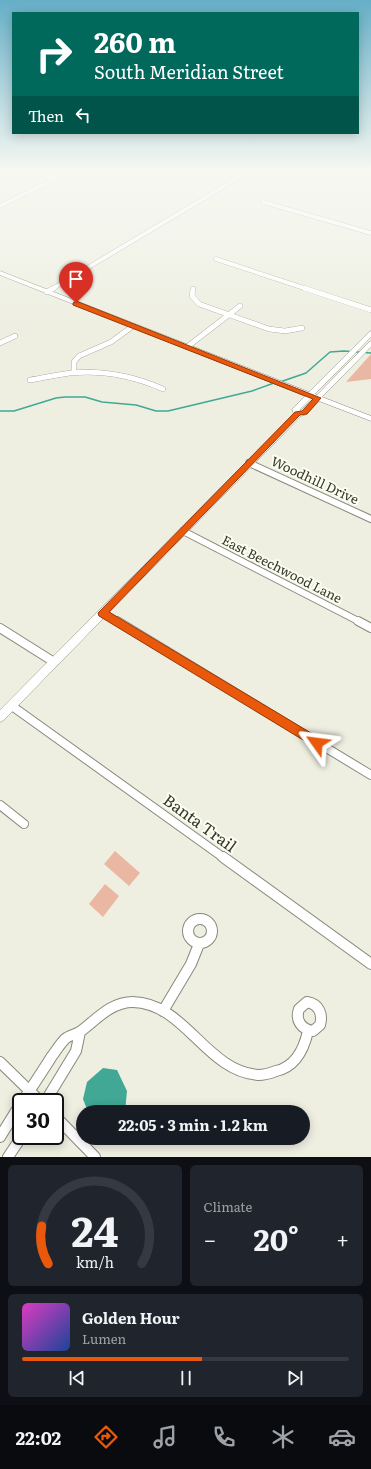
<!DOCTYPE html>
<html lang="en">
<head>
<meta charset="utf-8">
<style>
  :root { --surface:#171b24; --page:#20242c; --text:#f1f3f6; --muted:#9ea1a6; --line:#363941; --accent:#ea580c }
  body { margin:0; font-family:Literata,serif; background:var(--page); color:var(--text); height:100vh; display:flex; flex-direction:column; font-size:15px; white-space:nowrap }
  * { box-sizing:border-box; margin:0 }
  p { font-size:13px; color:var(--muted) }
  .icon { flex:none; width:22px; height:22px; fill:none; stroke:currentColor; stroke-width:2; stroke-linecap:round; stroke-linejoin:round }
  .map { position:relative; height:1157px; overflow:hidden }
  .side { display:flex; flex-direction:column; gap:8px; padding:8px; background:#0d0f14; flex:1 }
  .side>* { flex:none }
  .banner { position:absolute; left:12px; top:12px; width:347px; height:122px; border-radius:0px; box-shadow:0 2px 10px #0003; background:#00695c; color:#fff; overflow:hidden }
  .speed { position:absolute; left:12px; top:1093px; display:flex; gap:8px; font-size:20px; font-weight:700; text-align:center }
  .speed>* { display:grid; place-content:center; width:52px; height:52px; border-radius:50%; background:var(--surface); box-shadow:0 2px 10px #0003; line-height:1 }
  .speed .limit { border:2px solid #111; border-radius:6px; background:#fff; color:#111 }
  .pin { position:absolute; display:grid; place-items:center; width:34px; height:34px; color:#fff; margin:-41px -17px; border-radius:50% 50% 50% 0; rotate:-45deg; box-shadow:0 0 4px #0007 }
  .pin .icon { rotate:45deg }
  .me { position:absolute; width:44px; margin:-22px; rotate:301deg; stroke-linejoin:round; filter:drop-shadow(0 0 3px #0008) }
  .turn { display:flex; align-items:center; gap:14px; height:84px; padding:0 16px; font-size:18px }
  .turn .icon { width:52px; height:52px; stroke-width:2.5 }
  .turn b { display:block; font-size:28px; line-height:34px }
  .then { display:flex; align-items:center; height:38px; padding:0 16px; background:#0003; gap:8px; font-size:15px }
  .big { font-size:30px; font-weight:700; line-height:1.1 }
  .side .tile { flex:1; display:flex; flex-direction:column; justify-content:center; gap:6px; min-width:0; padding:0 14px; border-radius:6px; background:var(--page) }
  .side .dial { align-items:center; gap:0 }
  .dial svg { height:104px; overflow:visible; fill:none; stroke:var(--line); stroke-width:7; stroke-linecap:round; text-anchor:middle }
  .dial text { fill:var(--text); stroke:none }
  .song { display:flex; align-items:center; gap:12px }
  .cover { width:48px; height:48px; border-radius:6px; background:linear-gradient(135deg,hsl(310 70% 55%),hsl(220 70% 35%)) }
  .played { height:4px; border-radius:2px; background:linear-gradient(90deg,var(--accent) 55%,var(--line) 55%) }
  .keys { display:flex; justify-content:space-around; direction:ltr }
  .heat { display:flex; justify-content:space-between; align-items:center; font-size:22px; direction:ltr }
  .side .tiles { flex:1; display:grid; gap:8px; grid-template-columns:1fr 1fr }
  .tile:last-child { grid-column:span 2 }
  .trip { position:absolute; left:76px; top:1105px; width:234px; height:40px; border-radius:20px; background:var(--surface); box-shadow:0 2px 10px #0003; font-weight:700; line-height:40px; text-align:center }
  .dock { display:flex; height:64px; justify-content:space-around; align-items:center; background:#090b0e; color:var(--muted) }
  .dock .icon { width:28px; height:28px }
  .dock .on { color:var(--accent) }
  .dock b { font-size:18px; color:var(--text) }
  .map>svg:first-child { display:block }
  .green { fill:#eab8a2 }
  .water { fill:#40a895 }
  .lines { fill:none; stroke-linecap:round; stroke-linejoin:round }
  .stream { stroke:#40a895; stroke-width:1.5 }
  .minor-far4-casing { stroke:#88897c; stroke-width:4.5 }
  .minor-far3-casing { stroke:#88897c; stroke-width:5.5 }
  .minor-far2-casing { stroke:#88897c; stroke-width:8 }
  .minor-far1-casing { stroke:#88897c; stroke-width:10 }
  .minor-casing { stroke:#88897c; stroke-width:12 }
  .major-casing { stroke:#88897c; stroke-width:1 }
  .minor-far4 { stroke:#fff; stroke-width:4 }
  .minor-far3 { stroke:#fff; stroke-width:5 }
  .minor-far2 { stroke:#fff; stroke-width:6 }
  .minor-far1 { stroke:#fff; stroke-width:8 }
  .minor { stroke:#fff; stroke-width:10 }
  .major { fill:#fff; fill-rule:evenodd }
  .route { fill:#ea580c; stroke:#983908 }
  .labels { text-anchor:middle; stroke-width:4; stroke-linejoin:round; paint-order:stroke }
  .street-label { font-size:13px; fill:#353630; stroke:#fbfdee }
  .near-street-label { font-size:16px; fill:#353630; stroke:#fbfdee }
</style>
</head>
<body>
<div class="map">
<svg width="371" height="1157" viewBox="0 0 371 1157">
  <rect width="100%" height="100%" fill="#eeefe1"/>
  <path class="green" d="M371,354V379L346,382Z
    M115,851L140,873L129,886L104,864Z
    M105,884L119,896L103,917L89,904Z"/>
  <path class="water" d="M103,1068L117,1070L127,1091L125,1112H88L83,1099L87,1082Z"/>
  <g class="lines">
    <path class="stream" d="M280,382L306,373L330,352L344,351L371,353
      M0,411H14L56,398L65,397H85L102,402L136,405L156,411H168L252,391L274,383"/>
    <defs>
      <path id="minor-far4" d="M35,172L56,179
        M263,202L371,233
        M0,206L69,172
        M216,259L307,289
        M52,289L248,172"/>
      <path id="minor-far3" d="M304,288L371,310
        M193,289L192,296L199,304L269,329L285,331L302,328
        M47,292L54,288
        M0,343L15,336
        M187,347L240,306
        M74,373V362L79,356L111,342L133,326
        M30,380C43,378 56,375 70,373C101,370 134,376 163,389"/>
      <path id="minor-far2" d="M249,463L371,519
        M183,531L360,622
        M103,613L119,622"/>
      <path id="minor-far1" d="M117,621L371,775
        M358,621L371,628
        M0,628L54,662
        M12,706L224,858
        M0,805L24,824"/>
      <path id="minor" d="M223,857L371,964
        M188 931a12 12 0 1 1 24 0a12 12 0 1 1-24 0Z
        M307,1002C319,1004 323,1014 320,1025L313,1031C301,1029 295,1020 299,1009Z
        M163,1011L191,964L199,944
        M0,1062L41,1102
        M22,1102C32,1087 42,1072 52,1056C56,1051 60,1044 65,1039C69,1035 76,1035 81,1031C97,1019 111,1002 133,1002C185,1003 206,1071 258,1075C264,1075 271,1073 276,1071C295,1067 304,1049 308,1031
        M45,1102L76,1051L80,1032
        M55,1116L95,1157
        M0,1137L21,1103
        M8,1157L22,1136"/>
      <path id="major" d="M0,271L309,392L369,332L371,331V337L315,394L317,395L369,342L371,341V347L322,397L371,416V421L319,401L307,414L301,416L4,720L0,722V710L294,414L292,409L305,396L0,275ZM311,398L313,399L300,411V409Z"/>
    </defs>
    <use href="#minor-far4" class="minor-far4-casing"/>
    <use href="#minor-far3" class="minor-far3-casing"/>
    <use href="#minor-far2" class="minor-far2-casing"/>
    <use href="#minor-far1" class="minor-far1-casing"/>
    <use href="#minor" class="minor-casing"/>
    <use href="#major" class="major-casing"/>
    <use href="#minor-far4" class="minor-far4"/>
    <use href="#minor-far3" class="minor-far3"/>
    <use href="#minor-far2" class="minor-far2"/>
    <use href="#minor-far1" class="minor-far1"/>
    <use href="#minor" class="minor"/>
    <use href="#major" class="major"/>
  </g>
  <linearGradient id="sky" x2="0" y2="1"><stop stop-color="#65afc7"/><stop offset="0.51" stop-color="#f7f8f2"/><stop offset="1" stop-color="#f7f8f2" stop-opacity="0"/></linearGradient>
  <rect width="371" height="334" fill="url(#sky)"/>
  <path class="route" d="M76,301L321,398L307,414L300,415L109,612L321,739L323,743L321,746L317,748L313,746L99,616L98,613L295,412L302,411L313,399L73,305V303Z"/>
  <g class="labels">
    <g class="street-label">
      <text transform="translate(315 480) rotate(25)" y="5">Woodhill Drive</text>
      <text transform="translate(282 569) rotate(27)" y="5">East Beechwood Lane</text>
    </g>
    <g class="near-street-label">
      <text transform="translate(200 823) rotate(36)" y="6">Banta Trail</text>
    </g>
  </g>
</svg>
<div class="speed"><div class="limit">30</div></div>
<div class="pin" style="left:76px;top:303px;background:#d93025"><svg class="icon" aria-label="arrive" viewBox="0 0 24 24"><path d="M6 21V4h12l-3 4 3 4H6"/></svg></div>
<svg class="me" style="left:317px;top:743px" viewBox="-20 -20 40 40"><path d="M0-17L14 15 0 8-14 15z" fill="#ea580c" stroke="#fff" stroke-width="4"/></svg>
<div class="trip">22:05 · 3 min · 1.2 km</div>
<div class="banner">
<div class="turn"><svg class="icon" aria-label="right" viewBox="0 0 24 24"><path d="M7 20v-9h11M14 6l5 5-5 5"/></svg><div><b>260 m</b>South Meridian Street</div></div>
<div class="then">Then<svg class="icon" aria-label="left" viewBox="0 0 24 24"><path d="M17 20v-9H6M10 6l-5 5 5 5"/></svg></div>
</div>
</div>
<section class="side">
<div class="tiles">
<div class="tile dial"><svg viewBox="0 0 100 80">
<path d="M14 69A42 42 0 1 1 86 69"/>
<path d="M14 69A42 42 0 0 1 9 40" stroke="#ea580c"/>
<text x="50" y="56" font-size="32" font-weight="700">24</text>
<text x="50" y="72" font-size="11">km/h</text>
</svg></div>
<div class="tile"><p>Climate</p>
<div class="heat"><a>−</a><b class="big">20°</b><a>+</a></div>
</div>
<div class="tile">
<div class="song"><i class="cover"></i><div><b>Golden Hour</b><p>Lumen</p></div></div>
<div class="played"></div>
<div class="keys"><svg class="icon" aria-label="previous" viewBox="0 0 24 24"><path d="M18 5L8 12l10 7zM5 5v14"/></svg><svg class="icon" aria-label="pause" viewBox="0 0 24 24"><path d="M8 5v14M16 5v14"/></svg><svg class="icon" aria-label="next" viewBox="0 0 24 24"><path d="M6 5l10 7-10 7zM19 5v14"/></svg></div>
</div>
</div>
</section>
<nav class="dock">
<b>22:02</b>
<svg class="icon on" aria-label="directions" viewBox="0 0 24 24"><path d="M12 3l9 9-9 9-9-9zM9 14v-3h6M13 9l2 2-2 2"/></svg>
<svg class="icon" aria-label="music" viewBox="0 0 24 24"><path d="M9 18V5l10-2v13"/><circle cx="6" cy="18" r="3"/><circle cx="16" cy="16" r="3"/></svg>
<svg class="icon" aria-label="phone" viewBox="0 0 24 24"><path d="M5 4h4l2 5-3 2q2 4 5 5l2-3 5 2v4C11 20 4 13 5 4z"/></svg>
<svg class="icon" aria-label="climate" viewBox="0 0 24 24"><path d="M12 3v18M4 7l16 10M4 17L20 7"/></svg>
<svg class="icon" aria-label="car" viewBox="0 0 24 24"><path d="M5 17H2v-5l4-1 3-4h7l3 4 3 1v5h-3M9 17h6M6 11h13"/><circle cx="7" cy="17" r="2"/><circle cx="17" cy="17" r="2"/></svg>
</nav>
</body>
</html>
